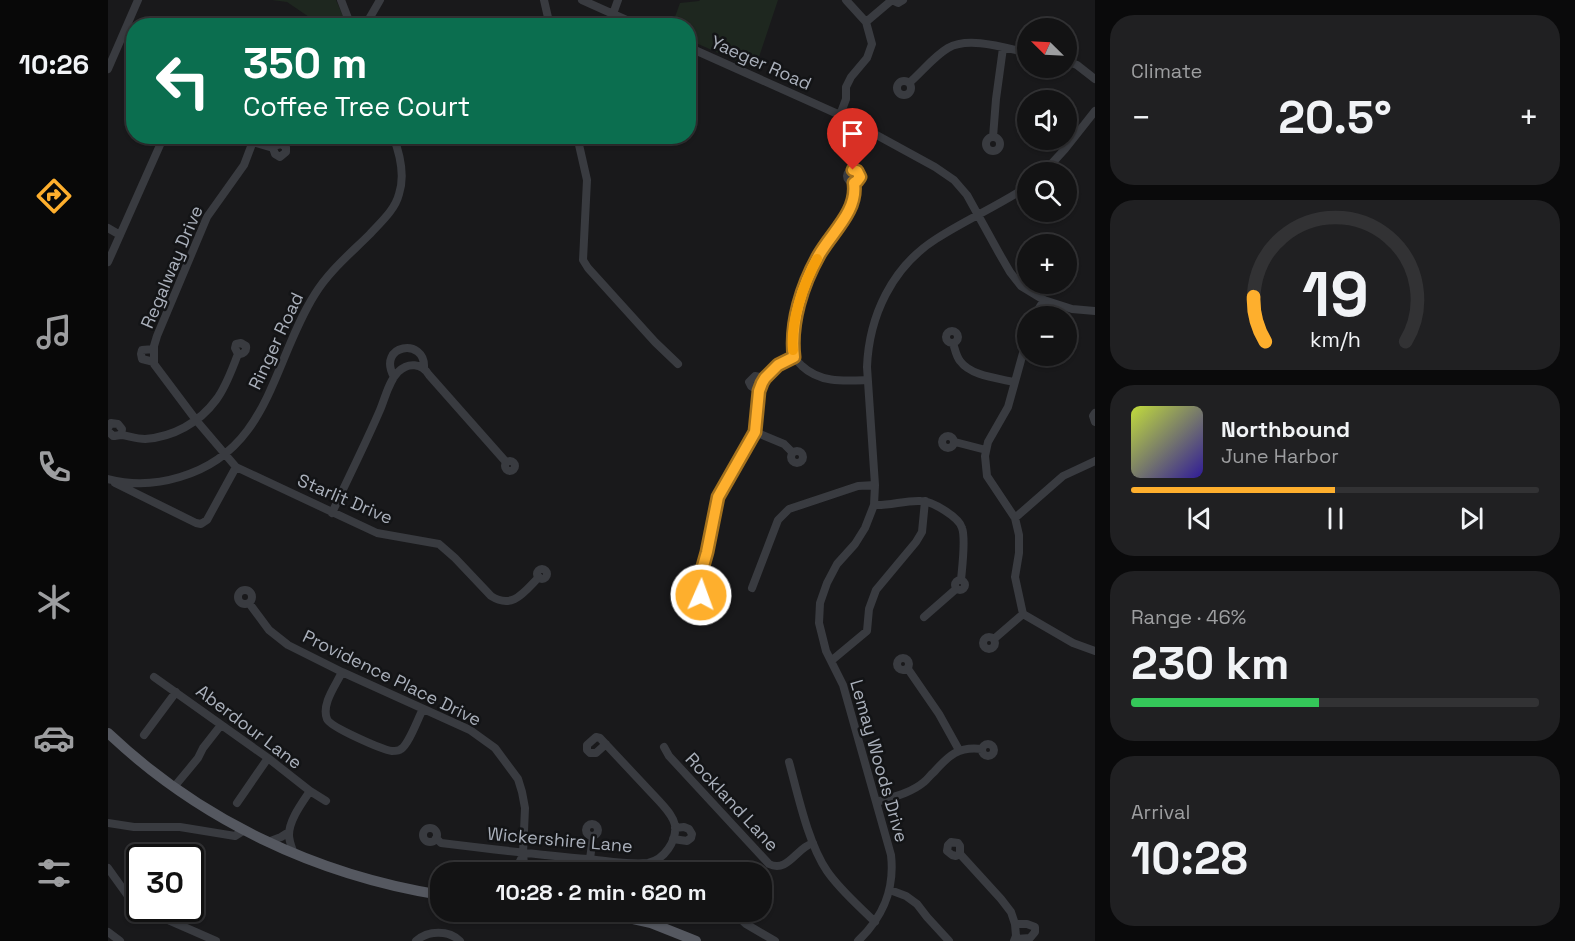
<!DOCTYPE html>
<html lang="en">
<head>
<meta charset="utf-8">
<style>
  :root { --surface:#131314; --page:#202022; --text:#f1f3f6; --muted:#9d9ea0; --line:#323234; --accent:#feaf2d }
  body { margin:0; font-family:"Space Grotesk",sans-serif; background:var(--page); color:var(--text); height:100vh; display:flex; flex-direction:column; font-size:22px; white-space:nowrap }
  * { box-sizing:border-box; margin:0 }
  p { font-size:20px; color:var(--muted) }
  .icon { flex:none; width:33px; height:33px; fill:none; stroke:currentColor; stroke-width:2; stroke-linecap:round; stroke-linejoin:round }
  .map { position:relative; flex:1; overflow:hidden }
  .sheet { display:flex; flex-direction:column; gap:15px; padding:15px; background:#0a0a0b; width:480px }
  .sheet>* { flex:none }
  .top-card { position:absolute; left:18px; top:18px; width:570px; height:126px; border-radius:24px; box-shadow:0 2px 4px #0004,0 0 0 2px var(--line); background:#0b6e4f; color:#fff; overflow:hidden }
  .needle { width:39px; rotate:294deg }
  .tools { position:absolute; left:909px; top:18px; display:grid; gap:12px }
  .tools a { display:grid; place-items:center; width:60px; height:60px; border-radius:50%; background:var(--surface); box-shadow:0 2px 4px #0004,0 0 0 2px var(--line); font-size:30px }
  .speed { position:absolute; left:18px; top:844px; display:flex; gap:12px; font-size:30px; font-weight:700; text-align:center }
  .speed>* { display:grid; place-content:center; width:78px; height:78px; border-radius:50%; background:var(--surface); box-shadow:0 2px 4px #0004,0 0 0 2px var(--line); line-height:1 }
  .speed .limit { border:3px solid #111; border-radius:9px; background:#fff; color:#111 }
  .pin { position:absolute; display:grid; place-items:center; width:51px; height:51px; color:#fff; margin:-62px -26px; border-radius:50% 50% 50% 0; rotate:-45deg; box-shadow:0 0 6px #0007 }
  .pin .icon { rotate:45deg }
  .me { position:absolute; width:66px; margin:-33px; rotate:2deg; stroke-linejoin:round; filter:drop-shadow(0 0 4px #0008) }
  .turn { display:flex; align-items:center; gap:21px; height:126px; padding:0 18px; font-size:27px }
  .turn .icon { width:78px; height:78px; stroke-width:2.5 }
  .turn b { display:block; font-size:42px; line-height:51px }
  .big { font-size:45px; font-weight:700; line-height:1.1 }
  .sheet .widget { flex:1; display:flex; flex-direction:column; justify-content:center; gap:9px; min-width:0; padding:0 21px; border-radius:24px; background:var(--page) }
  .sheet .dial { align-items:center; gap:0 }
  .dial svg { height:156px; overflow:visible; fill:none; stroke:var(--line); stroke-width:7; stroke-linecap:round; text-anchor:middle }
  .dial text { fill:var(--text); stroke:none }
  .song { display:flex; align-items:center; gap:18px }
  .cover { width:72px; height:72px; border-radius:9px; background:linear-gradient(135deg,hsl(70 70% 55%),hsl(250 70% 35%)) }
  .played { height:6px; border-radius:3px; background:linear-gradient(90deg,var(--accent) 50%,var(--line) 50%) }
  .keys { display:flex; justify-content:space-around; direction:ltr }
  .heat { display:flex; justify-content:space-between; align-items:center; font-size:33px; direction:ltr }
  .charge { height:9px; border-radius:4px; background:linear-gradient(90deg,#34c759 46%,var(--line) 0) }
  .trip { position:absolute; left:322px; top:862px; width:342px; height:60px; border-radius:24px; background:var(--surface); box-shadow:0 2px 4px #0004,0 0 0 2px var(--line); font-weight:700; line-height:60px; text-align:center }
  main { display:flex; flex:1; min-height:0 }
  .tabs { display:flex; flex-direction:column; width:108px; justify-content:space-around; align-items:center; background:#080808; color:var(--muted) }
  .tabs .icon { width:42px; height:42px }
  .tabs .on { color:var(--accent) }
  .tabs b { font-size:27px; color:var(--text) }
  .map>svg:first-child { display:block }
  .green { fill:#1e271f }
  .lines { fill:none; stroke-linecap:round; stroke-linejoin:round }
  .minor { stroke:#393b40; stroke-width:8 }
  .major { stroke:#555860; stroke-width:10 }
  .route-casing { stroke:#a5721d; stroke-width:15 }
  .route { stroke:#feaf2d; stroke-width:10 }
  .slow { stroke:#f59e0b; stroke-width:10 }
  .labels { text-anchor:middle; stroke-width:5; stroke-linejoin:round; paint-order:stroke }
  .street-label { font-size:18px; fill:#aab0bb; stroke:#131416 }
</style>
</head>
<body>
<main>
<nav class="tabs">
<b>10:26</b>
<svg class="icon on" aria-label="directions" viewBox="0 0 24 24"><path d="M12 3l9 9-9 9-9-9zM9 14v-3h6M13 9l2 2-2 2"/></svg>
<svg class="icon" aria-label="music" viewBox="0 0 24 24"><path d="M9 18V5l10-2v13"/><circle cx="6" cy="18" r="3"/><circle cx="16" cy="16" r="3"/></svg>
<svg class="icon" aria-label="phone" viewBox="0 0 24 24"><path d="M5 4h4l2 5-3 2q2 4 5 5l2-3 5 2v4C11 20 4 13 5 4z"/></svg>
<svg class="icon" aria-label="climate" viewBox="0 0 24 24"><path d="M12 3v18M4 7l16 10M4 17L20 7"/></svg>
<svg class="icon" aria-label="car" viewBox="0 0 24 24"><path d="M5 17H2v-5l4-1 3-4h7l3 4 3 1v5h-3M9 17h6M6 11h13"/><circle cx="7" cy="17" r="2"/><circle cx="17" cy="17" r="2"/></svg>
<svg class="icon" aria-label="filters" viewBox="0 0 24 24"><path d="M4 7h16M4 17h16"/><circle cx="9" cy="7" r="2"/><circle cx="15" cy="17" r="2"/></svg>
</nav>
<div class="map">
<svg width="987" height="941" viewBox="0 0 987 941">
  <rect width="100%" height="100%" fill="#19191b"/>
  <path class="green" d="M164,0H228L239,25H206L207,21L179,2Z
    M592,0H670L647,69L581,40L580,26L564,25L572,3L591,1Z"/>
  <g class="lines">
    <path class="minor" d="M233,0L243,26
      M436,0L442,26
      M474,0L532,26
      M505,14L510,0
      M758,22L784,0L790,3L795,0
      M99,26L103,22H109L112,26
      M254,26L261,19L272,0
      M580,47L732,115L827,167L846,180L859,195L891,253L902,272L913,286L936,300L964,309L987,311
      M958,61L969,65L987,79
      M0,69L30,0
      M789 88a7 7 0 1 1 14 0a7 7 0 1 1-14 0Z
      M801,83C814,72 825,57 840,48C861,36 897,48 920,53
      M732,115L738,99V87L743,77L759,58L764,44L758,22L738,0
      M147,136L136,165L99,217L49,336L46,346V364L88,420L128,467L269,533L331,544L347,558L383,596C405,610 416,592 431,577
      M469,136L479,180L475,260L480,268L547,342L570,364
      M885,137L888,99L895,48
      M878 144a7 7 0 1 1 14 0a7 7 0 1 1-14 0Z
      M145,142L165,148L167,154L172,157L178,152V147L173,144L169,145L165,148
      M739 176a6 6 0 1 1 12 0a6 6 0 1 1-12 0Z
      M936,172L957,149L987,111
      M746,183C749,211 724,232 711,255C701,273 695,291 690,310C686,323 681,342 686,356C687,359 691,363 694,366C712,383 736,381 759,380
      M0,228L12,235
      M0,262L56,136
      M926,316L936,300
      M838 337a6 6 0 1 1 12 0a6 6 0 1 1-12 0Z
      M920,335L900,407L880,442L877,456L879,476L907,518L911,535V553L907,577L915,614L965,643L987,651
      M845,343C847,349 848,356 852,361C863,376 889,378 906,382
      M46,362L34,359L33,354L34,350L46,349
      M286,377C268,344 318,337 316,368
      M651,391L643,386L641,382L647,376L657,378
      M987,413L985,416L987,422
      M0,428L3,423L10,424L14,429L13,435
      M0,431L5,436C8,436 11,435 14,435C21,436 28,439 37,439C65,437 91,423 108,400C118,387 124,369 130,354C135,355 139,351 138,346L133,343L128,344L127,348L130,354
      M647,432L676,444L684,452
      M834 442a6 6 0 1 1 12 0a6 6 0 1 1-12 0Z
      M847,442L878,450
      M683 457a6 6 0 1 1 12 0a6 6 0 1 1-12 0Z
      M397 466a5 5 0 1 1 10 0a5 5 0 1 1-10 0Z
      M0,479C23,485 49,484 72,477C162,451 164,362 207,294C221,271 243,253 262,234C273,222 287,210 291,194C297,176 292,154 285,136
      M7,483L88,523L93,524L99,520L128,467
      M766,505C782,506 797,500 813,501C824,501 851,517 854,528C858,539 854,568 853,580
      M224,513C240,478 257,445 272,410C277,398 281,381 290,372C300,362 314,363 321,375L398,462
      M907,518L955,476L987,461
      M429 574a5 5 0 1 1 10 0a5 5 0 1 1-10 0Z
      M847 585a5 5 0 1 1 10 0a5 5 0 1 1-10 0Z
      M583 590a6 6 0 1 1 12 0a6 6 0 1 1-12 0Z
      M590,584L599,551L611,497L647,432L651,391L654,383L671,365L686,357
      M644,588L670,520L681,509L750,486L767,485
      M130 597a7 7 0 1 1 14 0a7 7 0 1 1-14 0Z
      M141,603L161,630L180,645L234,672L362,730L387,748L410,779L414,792L417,808L415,854L417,873
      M816,617L848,589
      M875 643a6 6 0 1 1 12 0a6 6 0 1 1-12 0Z
      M886,639L915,614
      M789 664a6 6 0 1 1 12 0a6 6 0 1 1-12 0Z
      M723,661L759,631L761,609L768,590L808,542L814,532L817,501
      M800,669L831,714L851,750
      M234,672C228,685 213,704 219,719C222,727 275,750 284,751C287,751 291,751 293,749C301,744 310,718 315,709
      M46,677L160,758L202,791L218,801
      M36,735L68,692
      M874 750a6 6 0 1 1 12 0a6 6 0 1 1-12 0Z
      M556,747L561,756L661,864C680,873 688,848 705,843
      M681,762C690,795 700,843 719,871C732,890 751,906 767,922
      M66,787L81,769L90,758L95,748L113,725
      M769,802C785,797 803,793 816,782C820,779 822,775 826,772C841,755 851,746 874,749
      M129,803L160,758
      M0,823L26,827H72L127,836L135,831
      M478 830a6 6 0 1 1 12 0a6 6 0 1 1-12 0Z
      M315 835a7 7 0 1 1 14 0a7 7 0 1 1-14 0Z
      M328,838L333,843C382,849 431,855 480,859C500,861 520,865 540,863C556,860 569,841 567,825C565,816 558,809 552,802L492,738L488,737L479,745V750L482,753H488L498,744
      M565,839L579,841L583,838L584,834L581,829L576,827L567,828
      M160,842L173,837L181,832
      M186,854C184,848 181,841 181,835C181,820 194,803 202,791
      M852,854L848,856L844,855L839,851L840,845L843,842L850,843L852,846V854L893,899L903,912L907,924L908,936L906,941
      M482,859L485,836
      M0,868L20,896L32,907
      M409,873L410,865L415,855
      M782,890L798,896L809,904L819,917L841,941
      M35,909L108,941
      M625,912L638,924L667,941
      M0,932L12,941
      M907,939L922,938L927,932V927L919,924H907
      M308,941C320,930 341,930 352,941
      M750,941C775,917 787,890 783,855L735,685L718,651L711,623L712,603L719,583L729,564L747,544L757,528L766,505L767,485L759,367C761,316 784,267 828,239C857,220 890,206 920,186"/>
    <path class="major" d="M0,733C92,820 208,875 333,895
      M494,912L543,923L588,941"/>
  </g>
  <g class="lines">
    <defs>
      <path id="route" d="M593,595L595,592V588L590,584L599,552L610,497L647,432L651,391L654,383L657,378L670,365L686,357C682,323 694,285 711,255C724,232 750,211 746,183L749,181L752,177L749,171L745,170"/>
    </defs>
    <use href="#route" class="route-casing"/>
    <use href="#route" class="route"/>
    <path class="slow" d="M685,350C682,322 696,283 709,259"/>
  </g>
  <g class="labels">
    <g class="street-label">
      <text transform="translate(653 63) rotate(24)" y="6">Yaeger Road</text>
      <text transform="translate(64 267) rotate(-67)" y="6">Regalway Drive</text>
      <text transform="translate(168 341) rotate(-65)" y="6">Ringer Road</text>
      <text transform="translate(237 499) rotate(23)" y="6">Starlit Drive</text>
      <text transform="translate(284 678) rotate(26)" y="6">Providence Place Drive</text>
      <text transform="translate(141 727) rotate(37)" y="6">Aberdour Lane</text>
      <text transform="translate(771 761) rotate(74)" y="6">Lemay Woods Drive</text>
      <text transform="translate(624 802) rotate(47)" y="6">Rockland Lane</text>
      <text transform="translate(452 840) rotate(5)" y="6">Wickershire Lane</text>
    </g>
  </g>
</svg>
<div class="tools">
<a><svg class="needle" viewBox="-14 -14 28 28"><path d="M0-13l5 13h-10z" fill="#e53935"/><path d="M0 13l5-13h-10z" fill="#9d9ea0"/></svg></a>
<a><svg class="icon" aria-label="sound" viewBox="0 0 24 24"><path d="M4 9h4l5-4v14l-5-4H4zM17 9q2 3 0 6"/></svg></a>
<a><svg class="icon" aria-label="search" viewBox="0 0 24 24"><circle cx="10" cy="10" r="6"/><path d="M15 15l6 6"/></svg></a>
<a>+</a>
<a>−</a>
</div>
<div class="speed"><div class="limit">30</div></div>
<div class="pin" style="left:745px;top:170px;background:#d93025"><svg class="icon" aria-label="arrive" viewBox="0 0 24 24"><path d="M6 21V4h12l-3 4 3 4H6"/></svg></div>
<svg class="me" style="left:593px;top:595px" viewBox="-20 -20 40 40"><circle r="17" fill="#feaf2d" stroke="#fff" stroke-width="3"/><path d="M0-11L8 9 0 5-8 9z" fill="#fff"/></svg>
<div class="trip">10:28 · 2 min · 620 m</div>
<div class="top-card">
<div class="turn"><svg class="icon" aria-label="left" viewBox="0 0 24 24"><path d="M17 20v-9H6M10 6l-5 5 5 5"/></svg><div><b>350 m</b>Coffee Tree Court</div></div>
</div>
</div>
<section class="sheet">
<div class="widget"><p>Climate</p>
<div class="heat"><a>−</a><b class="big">20.5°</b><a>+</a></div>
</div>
<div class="widget dial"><svg viewBox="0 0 100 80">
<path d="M14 69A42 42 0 1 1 86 69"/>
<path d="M14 69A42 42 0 0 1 8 46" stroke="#feaf2d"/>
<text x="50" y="56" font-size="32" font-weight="700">19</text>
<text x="50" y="72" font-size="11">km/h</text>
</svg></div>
<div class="widget">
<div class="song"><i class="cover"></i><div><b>Northbound</b><p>June Harbor</p></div></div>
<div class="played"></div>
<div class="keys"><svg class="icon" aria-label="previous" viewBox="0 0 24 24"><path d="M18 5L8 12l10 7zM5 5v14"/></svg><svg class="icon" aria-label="pause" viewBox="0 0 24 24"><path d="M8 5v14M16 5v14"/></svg><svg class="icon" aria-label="next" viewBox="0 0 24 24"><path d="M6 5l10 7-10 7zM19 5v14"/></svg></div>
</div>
<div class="widget"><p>Range · 46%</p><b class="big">230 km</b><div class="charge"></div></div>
<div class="widget"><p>Arrival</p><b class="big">10:28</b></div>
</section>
</main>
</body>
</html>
